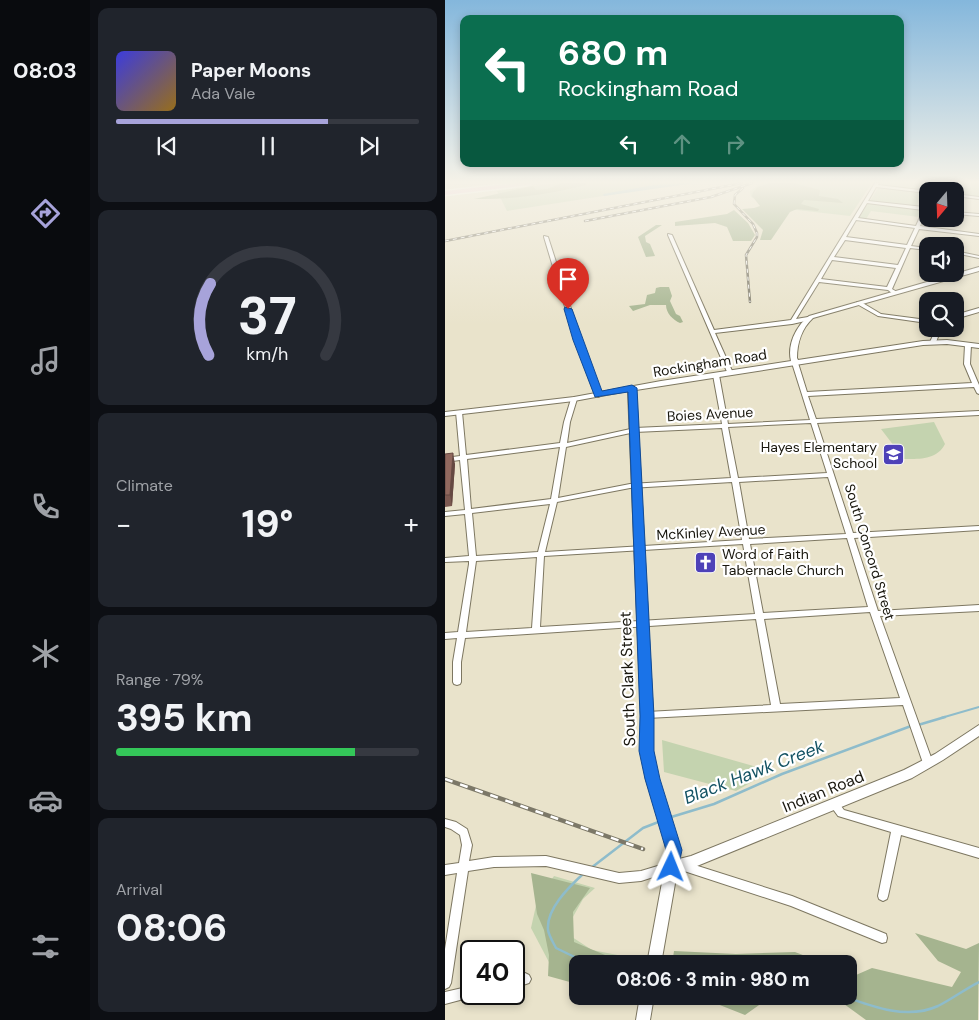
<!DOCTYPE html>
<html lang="en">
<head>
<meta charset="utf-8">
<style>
  :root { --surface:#171b24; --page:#20242c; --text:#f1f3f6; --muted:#9ea1a6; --line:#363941; --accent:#a7a3da }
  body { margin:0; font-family:"DM Sans",sans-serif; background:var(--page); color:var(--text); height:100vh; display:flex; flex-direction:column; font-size:19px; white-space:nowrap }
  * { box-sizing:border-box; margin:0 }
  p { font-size:16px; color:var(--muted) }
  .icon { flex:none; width:28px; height:28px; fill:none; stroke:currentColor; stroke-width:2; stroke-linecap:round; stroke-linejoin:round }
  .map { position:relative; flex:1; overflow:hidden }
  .drawer { display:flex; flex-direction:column; gap:8px; padding:8px; background:#0d0f14; width:355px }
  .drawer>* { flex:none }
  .hud { position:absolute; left:15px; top:15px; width:444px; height:152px; border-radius:10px; box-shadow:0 2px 8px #0003; background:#0b6e4f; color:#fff; overflow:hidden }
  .needle { width:32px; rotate:199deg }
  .controls { position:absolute; left:474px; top:182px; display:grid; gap:10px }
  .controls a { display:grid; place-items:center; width:45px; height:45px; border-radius:10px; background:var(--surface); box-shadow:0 2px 8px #0003; font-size:25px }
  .speed { position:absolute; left:15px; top:940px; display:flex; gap:10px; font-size:25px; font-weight:700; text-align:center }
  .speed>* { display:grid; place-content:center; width:65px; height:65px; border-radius:50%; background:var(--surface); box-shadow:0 2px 8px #0003; line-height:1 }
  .speed .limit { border:2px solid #111; border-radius:8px; background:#fff; color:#111 }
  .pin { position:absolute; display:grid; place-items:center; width:42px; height:42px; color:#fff; margin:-51px -21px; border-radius:50% 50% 50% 0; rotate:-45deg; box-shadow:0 0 5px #0007 }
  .pin .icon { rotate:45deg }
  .me { position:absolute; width:55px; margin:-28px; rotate:2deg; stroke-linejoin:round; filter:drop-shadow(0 0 4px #0008) }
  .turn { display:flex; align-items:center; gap:18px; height:105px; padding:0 15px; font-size:22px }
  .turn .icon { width:65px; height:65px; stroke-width:2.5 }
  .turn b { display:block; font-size:35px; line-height:42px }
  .lanes { display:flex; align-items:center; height:48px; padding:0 15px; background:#0003; justify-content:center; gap:25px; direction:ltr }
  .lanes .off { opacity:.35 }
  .big { font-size:38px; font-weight:700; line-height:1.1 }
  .drawer .tile { flex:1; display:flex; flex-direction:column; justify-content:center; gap:8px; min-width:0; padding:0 18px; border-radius:10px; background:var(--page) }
  .drawer .dial { align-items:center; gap:0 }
  .dial svg { height:130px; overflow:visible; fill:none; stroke:var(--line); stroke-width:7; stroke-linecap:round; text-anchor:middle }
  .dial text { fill:var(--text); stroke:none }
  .song { display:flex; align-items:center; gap:15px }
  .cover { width:60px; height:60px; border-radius:8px; background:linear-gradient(135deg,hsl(240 70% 55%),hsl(40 70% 35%)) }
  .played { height:5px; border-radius:2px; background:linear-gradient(90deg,var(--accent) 70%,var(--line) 70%) }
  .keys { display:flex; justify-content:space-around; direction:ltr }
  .heat { display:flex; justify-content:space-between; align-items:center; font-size:28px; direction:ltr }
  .charge { height:8px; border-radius:4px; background:linear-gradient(90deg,#34c759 79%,var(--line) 0) }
  .trip { position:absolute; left:124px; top:955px; width:288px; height:50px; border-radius:10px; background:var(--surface); box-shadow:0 2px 8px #0003; font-weight:700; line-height:50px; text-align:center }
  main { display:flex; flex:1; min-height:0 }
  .menu { display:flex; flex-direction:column; width:90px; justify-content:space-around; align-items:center; background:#090b0e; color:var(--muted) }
  .menu .icon { width:35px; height:35px }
  .menu .on { color:var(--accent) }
  .menu b { font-size:22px; color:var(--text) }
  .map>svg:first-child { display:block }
  .green { fill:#c4d3af }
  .forest { fill:#a5b48f }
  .water { fill:#8ebccb }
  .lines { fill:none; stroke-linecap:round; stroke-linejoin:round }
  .stream-far1 { stroke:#8ebccb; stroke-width:2 }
  .stream { stroke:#8ebccb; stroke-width:2.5 }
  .minor-casing { stroke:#7d7761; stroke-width:2 }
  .tertiary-casing { stroke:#7d7761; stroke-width:2 }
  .primary-casing { stroke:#fff; stroke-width:3 }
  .minor { fill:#fff; fill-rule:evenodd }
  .tertiary { fill:#fff; fill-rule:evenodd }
  .primary { fill:#fbc5e6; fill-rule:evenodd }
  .rail-far1-casing { stroke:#7c7868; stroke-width:2.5 }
  .rail-casing { stroke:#7c7868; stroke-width:4.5 }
  .rail-far1 { stroke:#fff; stroke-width:1; stroke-dasharray:4; stroke-linecap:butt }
  .rail { stroke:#fff; stroke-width:2.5; stroke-dasharray:8; stroke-linecap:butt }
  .wall { fill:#7c5951 }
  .shaded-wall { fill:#654942 }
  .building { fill:#90685e; stroke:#654942 }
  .route { fill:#1a73e8; stroke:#114b97 }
  .labels { text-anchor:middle; stroke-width:4.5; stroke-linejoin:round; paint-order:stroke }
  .street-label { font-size:14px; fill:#19170e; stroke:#fff }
  .poi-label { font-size:14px; fill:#19170e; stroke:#fff; text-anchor:end }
  .near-street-label { font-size:16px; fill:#19170e; stroke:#fff }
  .near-water-label { font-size:18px; font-style:italic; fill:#135263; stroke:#fff }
</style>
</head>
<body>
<main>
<nav class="menu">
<b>08:03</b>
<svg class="icon on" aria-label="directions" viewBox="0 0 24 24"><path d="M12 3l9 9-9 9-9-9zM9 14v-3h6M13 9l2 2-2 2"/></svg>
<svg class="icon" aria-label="music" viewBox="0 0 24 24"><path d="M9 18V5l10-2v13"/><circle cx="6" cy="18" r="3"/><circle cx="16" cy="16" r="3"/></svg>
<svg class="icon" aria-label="phone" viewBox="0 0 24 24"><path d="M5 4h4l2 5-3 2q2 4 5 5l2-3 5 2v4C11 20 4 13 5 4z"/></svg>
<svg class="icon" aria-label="climate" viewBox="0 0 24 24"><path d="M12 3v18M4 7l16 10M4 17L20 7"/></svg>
<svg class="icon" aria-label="car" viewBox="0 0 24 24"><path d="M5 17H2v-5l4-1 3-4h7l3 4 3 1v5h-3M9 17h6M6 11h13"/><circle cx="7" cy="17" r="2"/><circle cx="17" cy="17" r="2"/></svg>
<svg class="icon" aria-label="filters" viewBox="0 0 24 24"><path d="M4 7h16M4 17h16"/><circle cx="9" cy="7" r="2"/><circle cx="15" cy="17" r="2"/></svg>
</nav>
<section class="drawer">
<div class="tile">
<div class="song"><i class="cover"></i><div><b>Paper Moons</b><p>Ada Vale</p></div></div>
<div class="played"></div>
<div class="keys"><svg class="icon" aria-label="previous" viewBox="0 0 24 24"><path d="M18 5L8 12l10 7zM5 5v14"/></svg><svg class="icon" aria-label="pause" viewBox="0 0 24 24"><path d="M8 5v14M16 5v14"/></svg><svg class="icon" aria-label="next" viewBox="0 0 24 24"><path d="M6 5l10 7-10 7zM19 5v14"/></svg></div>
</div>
<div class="tile dial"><svg viewBox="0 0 100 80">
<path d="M14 69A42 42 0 1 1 86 69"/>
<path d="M14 69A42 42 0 0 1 15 25" stroke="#a7a3da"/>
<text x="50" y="56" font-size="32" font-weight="700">37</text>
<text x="50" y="72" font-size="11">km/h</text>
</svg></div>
<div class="tile"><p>Climate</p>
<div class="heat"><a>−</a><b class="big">19°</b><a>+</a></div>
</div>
<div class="tile"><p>Range · 79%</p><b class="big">395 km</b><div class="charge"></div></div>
<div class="tile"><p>Arrival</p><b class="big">08:06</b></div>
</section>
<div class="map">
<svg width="534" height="1020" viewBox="0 0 534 1020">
  <rect width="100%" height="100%" fill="#e9e3cb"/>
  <path class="green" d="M113,183H241L62,211L52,191Z
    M317,183H427L405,216L334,208L321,205L306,197L305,191Z
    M436,183H534V197L510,194V191H487L434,185Z
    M433,188L482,193V198L474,199L471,207L425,201Z
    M423,203L477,210L474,217L426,211L421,219L414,218Z
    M489,422L500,444C492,460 474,459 459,459L436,429Z
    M217,740L326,771L291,791L219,772Z
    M109,876L150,888L138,899L124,924L127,937L147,950L198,960L197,964L106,966L86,928L92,901Z"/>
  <path class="forest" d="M117,183H141V185C104,194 67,200 29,199L88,186L91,190L102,189Z
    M326,183H348L375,190L374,196L393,199L398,203L359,200L356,204L374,209L373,211L352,209L345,212L326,240H315L318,230L297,209L309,208L315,206L307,196L308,192L313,187Z
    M289,210L303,223L310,235L306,241H288L282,227L270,223L230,226V222L282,214Z
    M211,225H217L200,236L201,242L205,244L210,256L201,257L193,237Z
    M215,287H224L227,296L225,301L231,314L235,316L238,322L235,323C228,320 221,313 221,305H205L188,311L184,306L200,304L202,295L210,293L211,288Z
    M86,873L145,888L128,912L129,942L172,960L194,964H132V984L103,976L104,955L99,930L92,914Z
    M470,933L521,949L534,943L533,1020H421L388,996H402L403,972L411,975L427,968L507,987L516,972L493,961Z
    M229,951L291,954L350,952L381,964H227Z
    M252,996H363L321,1000L300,1015Z"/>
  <path class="water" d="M250,183L159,196L158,194L209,185Z"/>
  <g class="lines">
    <path class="stream-far1" d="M496,718L534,707"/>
    <path class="stream" d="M473,725L500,717
      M223,818L269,804L337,774L466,726
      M146,868L198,828L216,821
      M138,874C124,887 101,909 103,930C104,936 108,942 111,948L144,964
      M398,996C428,1007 462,1020 493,1006C507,999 520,989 534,982"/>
    <defs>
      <path id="minor" d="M430,183H434L433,185L483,191L482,193L431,187L423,201L479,207L481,205H482V210L475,226L534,234V236L474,229L466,246L482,248V250L465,248L447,289L452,292V294H448L443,290L374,282L351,319L363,317L365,318V320L347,324L270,333L288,373L285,375L283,374L223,235V234L227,235L269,330L346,320ZM422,203L478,210L471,226L413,218ZM411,220L470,228L462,245L401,237ZM400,240L461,248L453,265L389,257ZM387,260L451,268L442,287L376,279Z
        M492,183H496L491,191H487Z
        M510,194L534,197V199L510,196Z
        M510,212L534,214V216L510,214Z
        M99,236L103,237L136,340L156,395L155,396L153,397L150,395L130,340L99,237Z
        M510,251L534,256V258L510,253Z
        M412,302H416L436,314L482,320V323L433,316L412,304Z
        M534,308V312L510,319V315Z
        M491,329H496L491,342L488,344L485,342Z
        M523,343L526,345L525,364L534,385V394L532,393L529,387L363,396L371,419L534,411V415L372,423L408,533L534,526V530L409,538L433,611L534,605V611L435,616L488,763L486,766L483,767L480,766L478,763L458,705L202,718L199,717L198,715L199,713L202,712L326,705L311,619L20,638L16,662V682L15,684L12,685L9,684L8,682V662L12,638L0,639V633L13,632L24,564V561L0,562V558L24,556L20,514L0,516V512L20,510L15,460L0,462V458L15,456L11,412L12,411H16L17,412L21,455L115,443L119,422L126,399L129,397L132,399L125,422L122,443L190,428L277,424L268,375L271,373L274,375L283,424L365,420L347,363L348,362H352L353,363L362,392L527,383L519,364L520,345ZM366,423L382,473L293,478L283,427ZM277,428L286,478L185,484L113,498L121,447L190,432ZM115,447L106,499L26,509L22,459ZM383,477L401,534L304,539L294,482ZM287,482L297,540L100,552L112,502L185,488ZM105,504L93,552L31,556L27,513ZM402,538L423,607L318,613L305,544ZM298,544L310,614L95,627L99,556ZM92,557L87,628L21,632L31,561ZM425,612L455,698L335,704L319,619Z
        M390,801L393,802L399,810L534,848V858L456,835L443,896L442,899L438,901L434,899L433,896L446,832L393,816L385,805L387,802Z
        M0,819L11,822L22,829L27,845L24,861L49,857L101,856L174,873L196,871L226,862L230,864L231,867L230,870L196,881L174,883L101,866L49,867L23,871L6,983L4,987L0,989V949L12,873L0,875V865L14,863L17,845L15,835L6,829L0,827Z
        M237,861L347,896L441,934L442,938L441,942L437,943L346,906L233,869L232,866L233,863Z
        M80,973L84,975L86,979L84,983L69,988V976Z
        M26,986V994H31L30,996L0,1004V992Z"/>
      <path id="tertiary" d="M534,267V271L368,318C357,328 352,343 352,358L353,360L478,341L502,340L534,344V348L502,344L478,345L191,390L208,715V751L213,779L235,850L234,859L246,856L459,770L490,754L534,725V736L498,760L467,778L252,866L232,872L216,964H202L223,850L201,779L196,751V715L183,391L129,401L0,416V412L129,397L216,381L346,361C342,345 351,326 364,316Z
        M195,996H209L205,1020H191Z"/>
      <path id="primary" d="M71,183H86L83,185L0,195V191Z"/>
    </defs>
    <use href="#minor" class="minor-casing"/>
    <use href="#tertiary" class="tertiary-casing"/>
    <use href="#primary" class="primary-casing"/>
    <use href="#minor" class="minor"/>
    <use href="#tertiary" class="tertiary"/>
    <use href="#primary" class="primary"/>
    <defs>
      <path id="rail-far1" d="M298,188L290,195L289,204L308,224L312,233V237L301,255L305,302
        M140,221L266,197L307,183
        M0,241L297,183"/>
      <path id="rail" d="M0,779L198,849"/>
    </defs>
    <use href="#rail-far1" class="rail-far1-casing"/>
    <use href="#rail" class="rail-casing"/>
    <use href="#rail-far1" class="rail-far1"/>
    <use href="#rail" class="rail"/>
  </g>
  <path class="wall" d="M0,454L10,464L7,506L0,507Z"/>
  <path class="shaded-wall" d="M8,453L10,464L7,506L5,495Z"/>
  <path class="building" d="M8,453L5,495H0V454Z"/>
  <linearGradient id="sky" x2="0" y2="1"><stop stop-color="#84b7dc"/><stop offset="0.56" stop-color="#f5f2e8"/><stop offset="1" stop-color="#f5f2e8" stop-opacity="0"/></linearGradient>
  <rect width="534" height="325" fill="url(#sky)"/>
  <path class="route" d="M120,307L127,309L157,391L187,385L192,388L209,716V751L215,779L237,850L232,873L226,875L220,873L218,867L221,850L200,779L194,751L195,716L183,392L150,397L128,340L119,309Z"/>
  <defs>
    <symbol id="school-square" viewBox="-11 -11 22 22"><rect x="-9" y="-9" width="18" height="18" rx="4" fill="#4d41b8" stroke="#fff"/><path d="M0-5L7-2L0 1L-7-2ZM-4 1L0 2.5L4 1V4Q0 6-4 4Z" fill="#fff"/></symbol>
    <symbol id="church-square" viewBox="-11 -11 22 22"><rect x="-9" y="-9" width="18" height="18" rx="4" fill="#4d41b8" stroke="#fff"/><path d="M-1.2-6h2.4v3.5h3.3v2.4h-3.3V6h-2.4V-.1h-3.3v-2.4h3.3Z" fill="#fff"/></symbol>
  </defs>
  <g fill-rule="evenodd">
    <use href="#school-square" x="436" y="442" width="25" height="25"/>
    <use href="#church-square" x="248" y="550" width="25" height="25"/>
  </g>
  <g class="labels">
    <g class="street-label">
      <text transform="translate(265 363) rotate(-9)" y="5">Rockingham Road</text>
      <text transform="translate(265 414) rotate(-3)" y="5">Boies Avenue</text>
      <text transform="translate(266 532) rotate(-3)" y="5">McKinley Avenue</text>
      <text transform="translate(425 552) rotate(73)" y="5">South Concord Street</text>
    </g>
    <g class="poi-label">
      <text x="432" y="452">Hayes Elementary<tspan x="432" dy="16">School</tspan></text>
      <text x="277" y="559" text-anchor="start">Word of Faith<tspan x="277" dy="16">Tabernacle Church</tspan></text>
    </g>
    <g class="near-street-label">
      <text transform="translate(182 679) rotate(-92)" y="6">South Clark Street</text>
      <text transform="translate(378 791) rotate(-22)" y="6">Indian Road</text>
    </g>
    <g class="near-water-label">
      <text transform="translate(309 772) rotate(-21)" y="6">Black Hawk Creek</text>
    </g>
  </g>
</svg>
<div class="controls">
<a><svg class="needle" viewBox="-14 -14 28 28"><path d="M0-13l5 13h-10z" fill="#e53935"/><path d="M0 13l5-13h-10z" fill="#9ea1a6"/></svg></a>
<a><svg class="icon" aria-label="sound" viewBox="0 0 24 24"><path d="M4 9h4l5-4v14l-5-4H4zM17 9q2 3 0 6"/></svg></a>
<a><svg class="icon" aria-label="search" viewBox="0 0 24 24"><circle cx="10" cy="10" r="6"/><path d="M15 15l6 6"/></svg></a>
</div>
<div class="speed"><div class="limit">40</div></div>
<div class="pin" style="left:123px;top:309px;background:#d93025"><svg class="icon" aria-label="arrive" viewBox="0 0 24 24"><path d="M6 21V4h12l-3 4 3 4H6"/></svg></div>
<svg class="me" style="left:226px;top:867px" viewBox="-20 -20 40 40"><path d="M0-17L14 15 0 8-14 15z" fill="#1a73e8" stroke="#fff" stroke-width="4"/></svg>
<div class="trip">08:06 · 3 min · 980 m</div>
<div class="hud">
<div class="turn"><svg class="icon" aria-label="left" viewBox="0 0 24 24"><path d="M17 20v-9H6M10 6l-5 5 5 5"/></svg><div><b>680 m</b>Rockingham Road</div></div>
<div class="lanes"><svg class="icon" aria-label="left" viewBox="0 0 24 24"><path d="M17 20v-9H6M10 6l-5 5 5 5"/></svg><svg class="icon off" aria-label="ahead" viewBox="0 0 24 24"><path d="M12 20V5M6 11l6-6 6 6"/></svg><svg class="icon off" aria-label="right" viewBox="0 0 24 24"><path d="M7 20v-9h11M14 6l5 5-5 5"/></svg></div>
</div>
</div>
</main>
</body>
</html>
